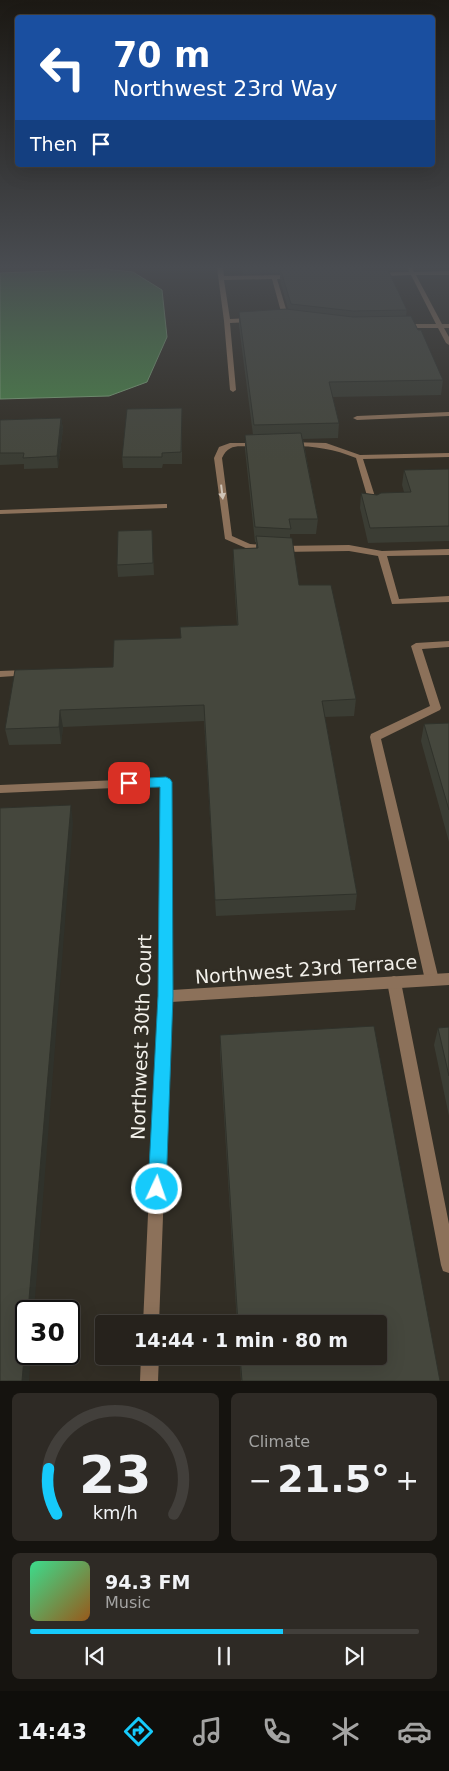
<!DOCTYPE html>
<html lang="en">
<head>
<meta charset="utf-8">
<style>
  :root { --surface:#26221c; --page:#2e2a25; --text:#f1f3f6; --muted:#a4a4a3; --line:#423f3b; --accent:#16cafb }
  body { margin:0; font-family:"DejaVu Sans",sans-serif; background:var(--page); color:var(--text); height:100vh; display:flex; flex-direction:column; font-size:19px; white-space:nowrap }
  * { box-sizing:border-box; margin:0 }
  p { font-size:16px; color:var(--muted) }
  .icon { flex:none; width:28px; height:28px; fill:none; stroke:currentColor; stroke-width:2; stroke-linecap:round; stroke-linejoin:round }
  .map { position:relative; height:1381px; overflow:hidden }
  .drawer { display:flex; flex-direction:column; gap:12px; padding:12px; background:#15130f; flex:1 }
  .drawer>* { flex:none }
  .banner { position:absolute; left:15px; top:15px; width:420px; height:152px; border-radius:5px; box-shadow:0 5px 20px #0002,0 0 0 1px var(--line); background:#1a4fa0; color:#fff; overflow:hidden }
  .speed { position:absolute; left:15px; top:1300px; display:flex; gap:10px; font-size:25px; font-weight:700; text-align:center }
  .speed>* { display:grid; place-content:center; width:65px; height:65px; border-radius:50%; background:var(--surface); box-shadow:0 5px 20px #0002,0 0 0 1px var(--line); line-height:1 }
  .speed .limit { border:2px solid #111; border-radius:8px; background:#fff; color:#111 }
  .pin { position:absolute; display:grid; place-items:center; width:42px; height:42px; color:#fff; margin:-21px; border-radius:10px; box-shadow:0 2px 8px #0006 }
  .me { position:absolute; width:55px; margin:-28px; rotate:3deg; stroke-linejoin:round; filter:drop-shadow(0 0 4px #0008) }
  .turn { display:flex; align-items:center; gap:18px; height:105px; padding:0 15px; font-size:22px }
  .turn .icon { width:65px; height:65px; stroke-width:2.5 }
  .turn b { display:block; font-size:35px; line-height:42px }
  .then { display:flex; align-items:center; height:48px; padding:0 15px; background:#0003; gap:10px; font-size:19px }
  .big { font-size:38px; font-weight:700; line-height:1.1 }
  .drawer .tile { flex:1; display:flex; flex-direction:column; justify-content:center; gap:8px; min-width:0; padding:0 18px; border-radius:8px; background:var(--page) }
  .drawer .dial { align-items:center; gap:0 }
  .dial svg { height:130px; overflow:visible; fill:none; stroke:var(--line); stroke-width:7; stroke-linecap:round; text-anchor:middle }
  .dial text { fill:var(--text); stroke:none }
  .song { display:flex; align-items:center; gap:15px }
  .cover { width:60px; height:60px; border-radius:8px; background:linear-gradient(135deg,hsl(150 70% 55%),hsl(30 70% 35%)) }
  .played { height:5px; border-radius:2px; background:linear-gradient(90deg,var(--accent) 65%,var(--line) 65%) }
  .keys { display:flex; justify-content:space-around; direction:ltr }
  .heat { display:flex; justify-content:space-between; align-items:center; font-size:28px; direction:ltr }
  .drawer .tiles { flex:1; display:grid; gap:12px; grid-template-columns:1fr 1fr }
  .tile:last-child { grid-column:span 2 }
  .trip { position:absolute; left:95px; top:1315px; width:292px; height:50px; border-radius:5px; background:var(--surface); box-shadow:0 5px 20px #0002,0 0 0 1px var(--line); font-weight:700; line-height:50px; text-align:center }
  .tabs { display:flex; height:80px; justify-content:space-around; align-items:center; background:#0f0e0b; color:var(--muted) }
  .tabs .icon { width:35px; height:35px }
  .tabs .current { color:var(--accent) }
  .tabs b { font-size:22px; color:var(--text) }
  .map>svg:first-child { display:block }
  .water { fill:#4c854a; stroke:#7ea57a }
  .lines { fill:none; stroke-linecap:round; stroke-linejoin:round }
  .service { fill:#8c715a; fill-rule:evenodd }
  .minor { fill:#8c715a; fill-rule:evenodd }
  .wall { fill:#3b3d34 }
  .shaded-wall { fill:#30322b }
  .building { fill:#45473d; stroke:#30322b }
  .oneway { fill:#cfc4b8 }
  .route { fill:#16cafb; stroke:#0e83a3 }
  .labels { text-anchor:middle; stroke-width:4.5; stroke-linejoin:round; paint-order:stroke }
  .near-street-label { font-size:19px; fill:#f3f1eb; stroke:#322e25 }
</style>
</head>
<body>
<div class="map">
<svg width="449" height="1381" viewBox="0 0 449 1381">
  <rect width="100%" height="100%" fill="#322e25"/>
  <path class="water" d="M105,269L133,272L162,290L167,337L147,382L109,396L0,399V273Z"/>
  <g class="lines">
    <path class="service" d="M217,268H223L224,276L293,275L296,277L293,279H277L289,319L286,321L283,319L272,279L224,280L230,319L251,318L254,320L251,322L230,323L236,390L233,392L230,390L224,321Z
      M353,268H359L361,273L409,272L408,268H412L414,272L449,271V275H416L442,324H449V328H444L449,337V345L446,343L438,328H403L400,326L403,324H436L411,275L359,277L356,275Z
      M449,412V416L357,420L353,418L357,416Z
      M288,442L326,443L360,455L449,453V457L363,459L378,506L374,508L370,506L356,458C334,449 315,446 291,446L287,444Z
      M230,443H257L261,445L257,447C242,447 229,442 222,458L232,536L250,544L280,546L349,545L382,551L449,549V555L387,556L399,599L449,596V602L392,604L378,556L349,551L280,552L248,549L225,539L214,458L219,447Z
      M449,641V647L422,649L441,708L440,710L381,739L439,980L437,984L432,986L427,984L425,980L370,737L371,734L430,706L411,646L416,643Z
      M26,670L31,673L29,675L0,677V671Z
      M394,976L399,978L401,982L449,1224V1273L443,1271L441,1265L387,982L389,978Z"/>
    <path class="minor" d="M164,504H167V508L0,514V510Z
      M166,778L170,779L171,782L172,990L449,973V985L171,1002L159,1324H143L158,996L160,786L0,793V785Z
      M141,1356H159L158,1381H140Z"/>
  </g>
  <path class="wall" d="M242,268H362L363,270L407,310L406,316L443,380L441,395L332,397L339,423L338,438L303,439L318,519L316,534H290V538L299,585L356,699L354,716L325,717L357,894L355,910L216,916L204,721L63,727L61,744L9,745L5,729L113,667L180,638L237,625L233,564V549L256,548V542H255L245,450V435H253L239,326V312L288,309L280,280V273L243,274Z
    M61,418L63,429L58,468L24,469V464L0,465V420Z
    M182,419V464H163L162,468H123L122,457Z
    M449,469V541L368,543L360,508L361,493L377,495L404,492L402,485L404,470Z
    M152,530L154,575L118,577L117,565Z
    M449,723V842L421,741L424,724Z
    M449,1027V1116L434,1045L438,1028Z
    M220,1035L440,1381H241L239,1356H379V1324H237L220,1052Z"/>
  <path class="shaded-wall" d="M61,418L63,429L58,468L57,456Z
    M60,710L63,727L61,744L59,727Z
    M71,805L73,823L34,1311H28Z
    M26,1335V1354H31L29,1381H22Z"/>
  <path class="building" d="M280,268H362L363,270H388L407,310L353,311L291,304Z
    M286,309L353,317L411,316L418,330H421L443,380L329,382L339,423L254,425L239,312Z
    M182,408L181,452L162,453V457H122L127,409Z
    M61,418L57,456L23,458L24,453H0V420Z
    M301,433L318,519H289L291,529L255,527L245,435Z
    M449,469V526L370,528L361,493L377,495L381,493L411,492L404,470Z
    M152,530L153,563L117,565L118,531Z
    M256,536L292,538L299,585H331L356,699L322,701L357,894L215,900L204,705L60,710L59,727L5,729L15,670L113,667L114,640L181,638L180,627L238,625L233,549L258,548Z
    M449,723V810L424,724Z
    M71,805L28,1311H26V1335L22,1381H0V808Z
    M374,1026L440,1381H242L240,1356H379V1324H238L220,1035Z
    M449,1027V1076L438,1028Z"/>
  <defs><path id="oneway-solid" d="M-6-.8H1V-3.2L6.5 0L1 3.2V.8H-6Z" transform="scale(1.25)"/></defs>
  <use class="oneway" href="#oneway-solid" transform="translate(222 492) rotate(83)"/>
  <linearGradient id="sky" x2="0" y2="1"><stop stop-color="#1c1914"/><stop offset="0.58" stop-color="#494c51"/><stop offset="1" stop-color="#494c51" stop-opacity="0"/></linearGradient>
  <rect width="449" height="461" fill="url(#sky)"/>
  <path class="route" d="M166,777L170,779L172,782L173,996L166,1189L163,1195L157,1198L151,1195L148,1189L158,996L160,787L129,788L125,787L123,783L125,780L129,779Z"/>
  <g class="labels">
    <g class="near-street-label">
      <text transform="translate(306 969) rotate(-4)" y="7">Northwest 23rd Terrace</text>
      <text transform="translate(141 1037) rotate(-88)" y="7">Northwest 30th Court</text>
    </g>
  </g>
</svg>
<div class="speed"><div class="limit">30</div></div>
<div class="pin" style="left:129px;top:783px;background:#d93025"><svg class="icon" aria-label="arrive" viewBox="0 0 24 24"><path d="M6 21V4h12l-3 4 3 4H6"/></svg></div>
<svg class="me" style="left:157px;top:1189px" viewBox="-20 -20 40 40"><circle r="17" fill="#16cafb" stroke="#fff" stroke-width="3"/><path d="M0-11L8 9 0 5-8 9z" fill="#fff"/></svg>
<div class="trip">14:44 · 1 min · 80 m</div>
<div class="banner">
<div class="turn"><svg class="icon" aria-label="left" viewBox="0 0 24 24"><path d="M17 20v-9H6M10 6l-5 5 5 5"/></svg><div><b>70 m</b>Northwest 23rd Way</div></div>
<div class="then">Then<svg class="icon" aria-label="arrive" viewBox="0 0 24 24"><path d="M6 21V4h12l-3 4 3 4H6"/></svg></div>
</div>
</div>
<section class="drawer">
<div class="tiles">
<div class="tile dial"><svg viewBox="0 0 100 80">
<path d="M14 69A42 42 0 1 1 86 69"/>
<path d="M14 69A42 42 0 0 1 9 41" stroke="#16cafb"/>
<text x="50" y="56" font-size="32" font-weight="700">23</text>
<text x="50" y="72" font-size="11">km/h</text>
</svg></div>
<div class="tile"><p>Climate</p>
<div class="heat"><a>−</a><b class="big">21.5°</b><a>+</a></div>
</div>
<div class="tile">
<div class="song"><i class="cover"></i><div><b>94.3 FM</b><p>Music</p></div></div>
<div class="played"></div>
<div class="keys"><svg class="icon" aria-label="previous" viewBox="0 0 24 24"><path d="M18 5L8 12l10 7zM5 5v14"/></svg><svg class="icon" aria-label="pause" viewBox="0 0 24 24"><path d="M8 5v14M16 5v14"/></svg><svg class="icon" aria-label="next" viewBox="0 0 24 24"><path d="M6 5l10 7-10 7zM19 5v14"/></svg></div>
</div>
</div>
</section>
<nav class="tabs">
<b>14:43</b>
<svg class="icon current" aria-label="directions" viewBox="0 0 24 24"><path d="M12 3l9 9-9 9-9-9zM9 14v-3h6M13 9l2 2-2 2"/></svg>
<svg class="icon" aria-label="music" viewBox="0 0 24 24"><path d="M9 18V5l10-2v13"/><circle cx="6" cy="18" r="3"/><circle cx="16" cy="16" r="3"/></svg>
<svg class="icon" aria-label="phone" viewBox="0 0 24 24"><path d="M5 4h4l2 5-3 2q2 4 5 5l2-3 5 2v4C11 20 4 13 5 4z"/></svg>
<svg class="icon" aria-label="climate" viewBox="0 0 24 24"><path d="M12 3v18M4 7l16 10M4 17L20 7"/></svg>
<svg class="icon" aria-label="car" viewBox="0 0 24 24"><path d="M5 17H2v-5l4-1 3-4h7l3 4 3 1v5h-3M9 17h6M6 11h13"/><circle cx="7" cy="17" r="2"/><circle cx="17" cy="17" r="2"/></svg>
</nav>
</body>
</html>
